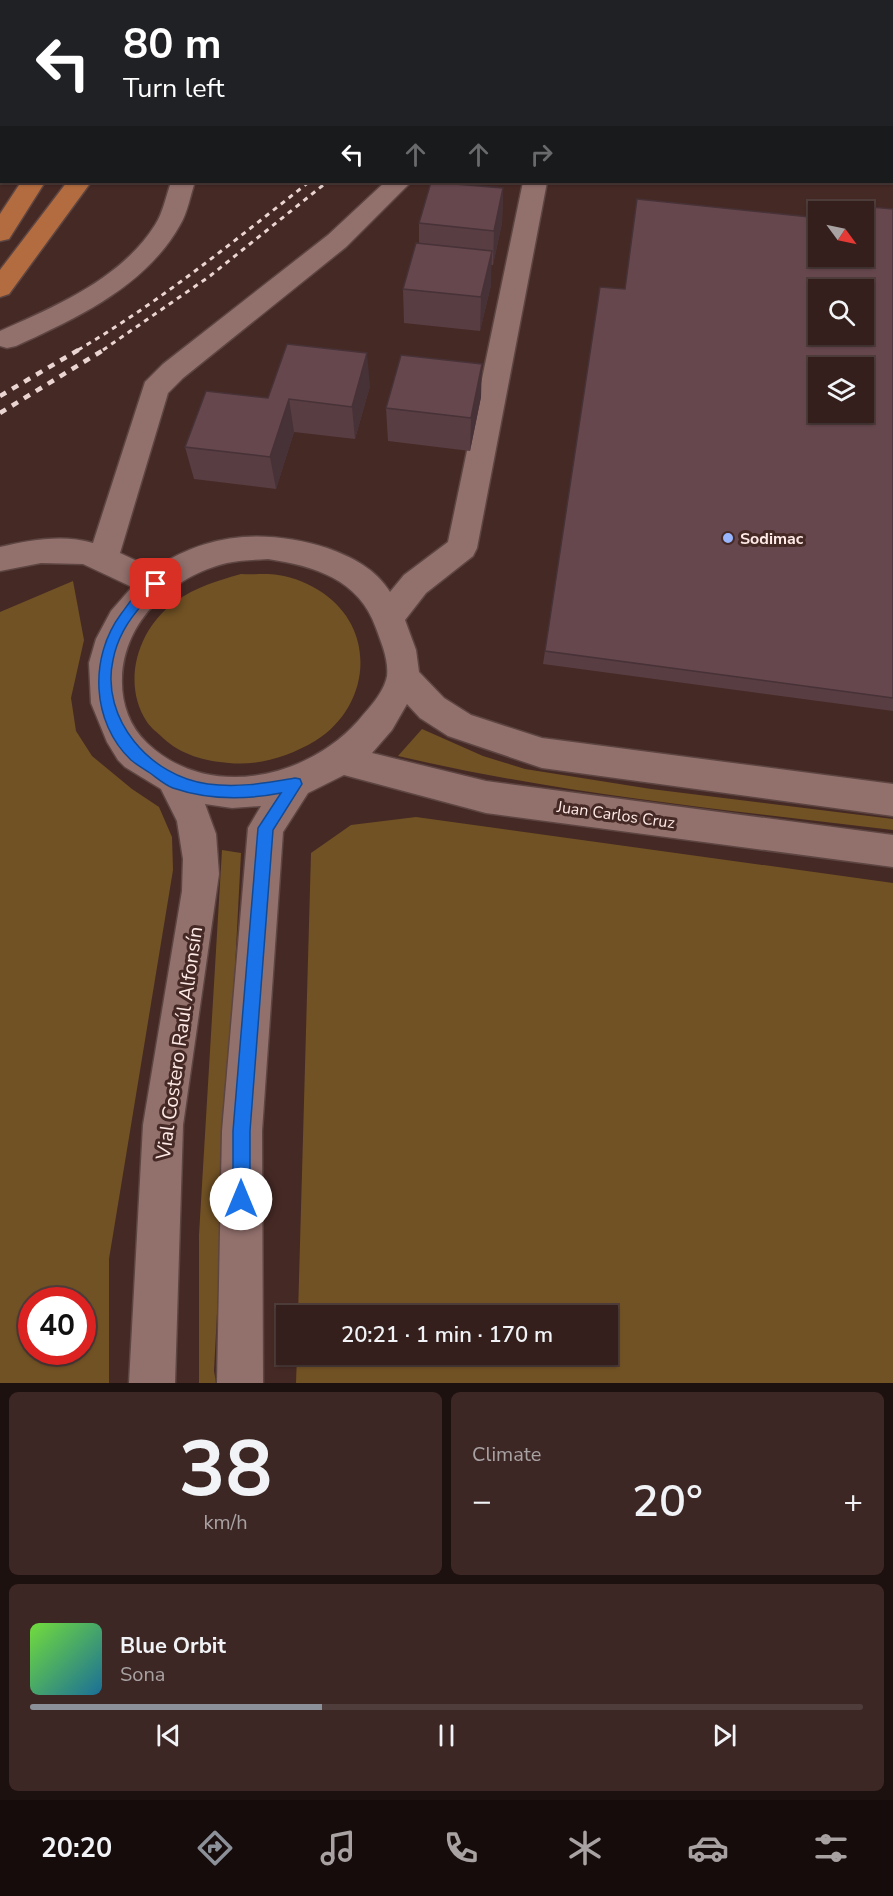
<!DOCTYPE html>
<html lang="en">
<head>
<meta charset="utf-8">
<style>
  :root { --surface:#341f1c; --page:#3c2725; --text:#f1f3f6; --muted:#a9a2a3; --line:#4e3d3b; --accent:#8c9099 }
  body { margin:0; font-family:"Nunito Sans",sans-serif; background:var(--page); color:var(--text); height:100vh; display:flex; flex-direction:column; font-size:22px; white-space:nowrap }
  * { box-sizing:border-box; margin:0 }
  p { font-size:20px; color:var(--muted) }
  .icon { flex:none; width:33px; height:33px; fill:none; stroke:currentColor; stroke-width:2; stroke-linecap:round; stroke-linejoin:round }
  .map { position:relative; height:1383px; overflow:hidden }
  .details { display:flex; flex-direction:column; gap:9px; padding:9px; background:#1d110f; flex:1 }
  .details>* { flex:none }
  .hud { position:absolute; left:0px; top:0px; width:894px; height:183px; box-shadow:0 2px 4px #0004,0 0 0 2px var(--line); background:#202124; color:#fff; overflow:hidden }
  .needle { width:39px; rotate:123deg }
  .fabs { position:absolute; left:808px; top:201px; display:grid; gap:12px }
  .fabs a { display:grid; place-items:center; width:66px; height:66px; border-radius:0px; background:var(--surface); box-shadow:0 2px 4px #0004,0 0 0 2px var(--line); font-size:30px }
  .speed { position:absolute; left:18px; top:1287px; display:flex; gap:12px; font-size:30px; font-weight:700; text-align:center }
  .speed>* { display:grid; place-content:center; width:78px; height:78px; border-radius:50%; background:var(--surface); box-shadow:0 2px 4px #0004,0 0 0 2px var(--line); line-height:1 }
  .speed .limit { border:9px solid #d22; background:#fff; color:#111 }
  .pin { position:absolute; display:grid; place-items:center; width:51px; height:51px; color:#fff; margin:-26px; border-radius:12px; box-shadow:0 3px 9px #0006 }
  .me { position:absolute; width:66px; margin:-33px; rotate:0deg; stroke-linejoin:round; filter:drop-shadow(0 0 4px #0008) }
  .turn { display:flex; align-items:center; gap:21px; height:126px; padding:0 24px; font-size:27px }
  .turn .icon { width:78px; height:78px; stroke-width:2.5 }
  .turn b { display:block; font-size:42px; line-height:51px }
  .lanes { display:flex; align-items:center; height:57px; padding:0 24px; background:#0003; justify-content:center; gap:30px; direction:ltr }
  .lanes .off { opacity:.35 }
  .big { font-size:45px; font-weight:600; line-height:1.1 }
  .details .tile { flex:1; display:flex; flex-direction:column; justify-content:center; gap:9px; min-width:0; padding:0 21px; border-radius:9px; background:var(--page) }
  .details .dial { align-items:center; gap:0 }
  .dial b { font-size:78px; line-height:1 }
  .song { display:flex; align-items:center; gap:18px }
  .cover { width:72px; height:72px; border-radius:9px; background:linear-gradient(135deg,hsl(100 70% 55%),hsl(200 70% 35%)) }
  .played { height:6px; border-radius:3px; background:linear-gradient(90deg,var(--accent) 35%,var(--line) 35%) }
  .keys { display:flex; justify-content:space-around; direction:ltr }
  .heat { display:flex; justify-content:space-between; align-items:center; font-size:33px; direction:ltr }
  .details .tiles { flex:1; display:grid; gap:9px; grid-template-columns:1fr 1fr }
  .tile:last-child { grid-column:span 2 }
  .trip { position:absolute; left:276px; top:1305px; width:342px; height:60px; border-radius:0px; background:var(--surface); box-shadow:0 2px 4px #0004,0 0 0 2px var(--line); font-weight:600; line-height:60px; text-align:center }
  .menu { display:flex; height:96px; justify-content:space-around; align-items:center; background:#150c0b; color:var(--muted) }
  .menu .icon { width:42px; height:42px }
  .menu .current { color:var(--accent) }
  .menu b { font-size:27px; color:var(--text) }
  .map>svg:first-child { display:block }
  .green { fill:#715224; fill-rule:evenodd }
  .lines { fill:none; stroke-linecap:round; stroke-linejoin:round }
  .minor-casing { stroke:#5d4542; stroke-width:3 }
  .major-casing { stroke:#5d4542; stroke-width:3 }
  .highway-casing { stroke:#5d4542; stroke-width:3 }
  .minor { fill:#92706c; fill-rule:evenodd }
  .major { fill:#a66e51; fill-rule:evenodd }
  .highway { fill:#b36c3f; fill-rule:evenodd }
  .rail-far1 { stroke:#ead5d2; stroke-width:3; stroke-dasharray:5 5; stroke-linecap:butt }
  .rail { stroke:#ead5d2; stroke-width:4.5; stroke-dasharray:7 7; stroke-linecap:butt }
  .wall { fill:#583d43 }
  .shaded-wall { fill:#473237 }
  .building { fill:#66474e; stroke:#473237; stroke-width:1.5; fill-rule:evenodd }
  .route { fill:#1a73e8; stroke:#114b97; stroke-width:1.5 }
  .poi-dot { fill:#99b5fd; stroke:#452925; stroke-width:2 }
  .labels { text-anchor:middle; stroke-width:6; stroke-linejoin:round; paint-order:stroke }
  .poi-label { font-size:16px; font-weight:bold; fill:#feeae7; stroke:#452925; text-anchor:start }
  .street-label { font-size:16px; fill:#feeae7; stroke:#452925 }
  .near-street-label { font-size:20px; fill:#feeae7; stroke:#452925 }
</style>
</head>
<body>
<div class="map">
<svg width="893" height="1383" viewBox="0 0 893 1383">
  <rect width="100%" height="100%" fill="#452925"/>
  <path class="green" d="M241,574C253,575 266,573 278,575C294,577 310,584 323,593C378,631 370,707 315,741C290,756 259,766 229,763C205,761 181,755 163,738C158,733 151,728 147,722C121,683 138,628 175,602C195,587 217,581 241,574Z
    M73,581L84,640L71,698L76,731L92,756L132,789L159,807L172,837L173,870L109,1259V1383H0V612ZM32,1300H82V1352H32Z
    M422,729L483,756L525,769L651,789L893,819V830C727,810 560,794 398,756Z
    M416,817L893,883V1383H296L297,1355L608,1354V1316L298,1315L311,853L351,825Z
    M222,850L241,853L214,1371L216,1383H199V1235Z"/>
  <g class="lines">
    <defs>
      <path id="minor" d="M251,0H271L250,2Z
        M551,0H571L550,2Z
        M670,0H690V2H670Z
        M892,61H893V75H892Z
        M171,182H195C190,196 188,212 180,225C146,286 77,318 16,346L7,348L0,346V331C55,307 122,278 155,225C163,213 166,196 171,182Z
        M385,182H411L346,247L183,378L168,393L120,553L154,569C208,532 267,529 327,548C352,557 376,569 390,592L404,575L448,542L523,182H547L477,548L473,556L426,593L405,620L416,650L419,672L444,698L471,715L542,738L893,784V816L542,768L448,736L420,718L407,704L392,730L372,753L486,781L893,835V867L486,813L344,775L308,793L283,832L262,1131L263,1383H217L222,1131L248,828L261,806L232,808L205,804L216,834L219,874L183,1125L175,1383H129L143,1125L182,891L183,859L177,821L161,789L125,767L118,760L107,742L91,703L89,663L96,639L111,611L132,587L83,564L41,563L0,571V547C30,540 63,534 93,543L145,382L163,364L328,235ZM268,559C314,566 359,579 376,628C381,642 389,660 387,676C384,693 368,709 358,721C306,779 208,801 147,743C129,726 121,702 122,678C124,620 173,576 227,563C241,560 255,560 268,559Z"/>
      <path id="major" d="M701,0H726L727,2H702Z
        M893,12V25H892V12Z
        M892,42H893V56H892Z"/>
      <path id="highway" d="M13,0H33L34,2H13Z
        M50,0H72L73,2H51Z
        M90,0H110L89,2Z
        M148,0H168L147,2Z
        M173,0H196L172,2Z
        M210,0H231L209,2Z
        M235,0H256L234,2Z
        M0,150H2L0,166Z
        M21,182H45L9,239L0,241V214Z
        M67,182H91L9,294L0,297V270Z"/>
    </defs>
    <use href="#minor" class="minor-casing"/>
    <use href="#major" class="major-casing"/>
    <use href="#highway" class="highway-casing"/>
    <use href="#minor" class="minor"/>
    <use href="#major" class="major"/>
    <use href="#highway" class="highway"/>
    <path class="rail-far1" d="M78,350C160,302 234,241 309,182
      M103,350L210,276L327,182"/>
    <path class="rail" d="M0,396L80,349
      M0,413L105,349"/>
  </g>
  <path class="wall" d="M272,0H345V2H272Z
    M353,0H401V2H354Z
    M764,0H815L814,2H769Z
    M503,188L502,223L493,265H491V285L480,331L404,323L403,289L419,243V223Z
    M871,207L893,209V711L543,664L545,651L865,223Z
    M370,386L355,439L294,432L276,489L194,479L185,447L268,398Z
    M481,397L470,451L388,441L386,408Z"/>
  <path class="shaded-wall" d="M503,188L502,223L493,265L494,231Z
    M492,251L491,285L480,331L481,297Z
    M367,353L370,386L355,439L352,407Z
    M482,364L481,397L470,451L471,418Z
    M289,399L294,432L276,489L270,457Z"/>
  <path class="building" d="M574,0H660L659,2H573Z
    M892,80L893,85V158H892Z
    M431,182L503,188L494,231L419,223Z
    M637,199L819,218V256H864V223H871V207L893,209V698L545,651L600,287L625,289ZM819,290H864V334H819ZM819,368H864V412H819Z
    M416,243L492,251L481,297L403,289Z
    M287,344L367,353L352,407L289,399L270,457L185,447L206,391L268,398Z
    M401,355L482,364L471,418L386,408Z"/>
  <path class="route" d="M156,579L160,580L162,584C158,592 149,597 143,604C129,619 117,639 113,660C100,719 151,777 208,784C239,788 265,783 295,778L300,779L302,784L273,830L250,1131V1199L247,1206L241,1208L235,1206L233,1199V1131L258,828L281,793C245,800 208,800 173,788C165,785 157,778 150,773C144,769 137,765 131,760C91,722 89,657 121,614C130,602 141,584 156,579Z"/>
  <circle class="poi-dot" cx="728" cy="538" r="6"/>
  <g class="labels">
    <g class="poi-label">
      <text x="740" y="544">Sodimac</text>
    </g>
    <g class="street-label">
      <text transform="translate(616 814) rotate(8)" y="6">Juan Carlos Cruz</text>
    </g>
    <g class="near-street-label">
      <text transform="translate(179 1043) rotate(-82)" y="7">Vial Costero Raúl Alfonsín</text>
    </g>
  </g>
</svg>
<div class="fabs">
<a><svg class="needle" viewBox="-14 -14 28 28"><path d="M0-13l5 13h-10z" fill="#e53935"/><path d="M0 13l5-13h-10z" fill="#a9a2a3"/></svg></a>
<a><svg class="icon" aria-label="search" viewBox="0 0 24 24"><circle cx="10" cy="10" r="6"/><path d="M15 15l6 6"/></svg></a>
<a><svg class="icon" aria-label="layers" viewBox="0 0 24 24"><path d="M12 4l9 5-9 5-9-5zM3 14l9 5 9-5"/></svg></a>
</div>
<div class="speed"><div class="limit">40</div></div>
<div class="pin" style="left:156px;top:584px;background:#d93025"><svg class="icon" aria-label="arrive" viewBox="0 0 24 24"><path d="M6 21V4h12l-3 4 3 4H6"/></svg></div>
<svg class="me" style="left:241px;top:1199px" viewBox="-20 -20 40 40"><circle r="19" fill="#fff"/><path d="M0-13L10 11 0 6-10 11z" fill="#1a73e8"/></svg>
<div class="trip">20:21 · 1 min · 170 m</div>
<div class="hud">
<div class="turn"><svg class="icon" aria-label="left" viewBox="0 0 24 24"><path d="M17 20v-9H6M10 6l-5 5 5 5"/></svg><div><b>80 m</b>Turn left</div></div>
<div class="lanes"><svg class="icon" aria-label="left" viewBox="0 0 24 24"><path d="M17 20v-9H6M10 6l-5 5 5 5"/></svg><svg class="icon off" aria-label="ahead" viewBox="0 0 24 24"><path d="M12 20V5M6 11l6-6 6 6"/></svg><svg class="icon off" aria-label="ahead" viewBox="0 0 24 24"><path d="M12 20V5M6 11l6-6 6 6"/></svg><svg class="icon off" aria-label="right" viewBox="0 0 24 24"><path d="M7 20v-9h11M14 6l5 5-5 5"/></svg></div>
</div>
</div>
<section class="details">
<div class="tiles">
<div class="tile dial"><b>38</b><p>km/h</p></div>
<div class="tile"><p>Climate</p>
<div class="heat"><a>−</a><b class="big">20°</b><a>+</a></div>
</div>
<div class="tile">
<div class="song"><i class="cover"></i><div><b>Blue Orbit</b><p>Sona</p></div></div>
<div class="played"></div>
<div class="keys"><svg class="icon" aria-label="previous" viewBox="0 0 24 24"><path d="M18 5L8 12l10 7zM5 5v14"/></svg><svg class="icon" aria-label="pause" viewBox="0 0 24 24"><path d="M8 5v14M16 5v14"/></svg><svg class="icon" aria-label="next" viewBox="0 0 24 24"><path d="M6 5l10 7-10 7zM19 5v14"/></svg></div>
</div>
</div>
</section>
<nav class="menu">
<b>20:20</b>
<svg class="icon current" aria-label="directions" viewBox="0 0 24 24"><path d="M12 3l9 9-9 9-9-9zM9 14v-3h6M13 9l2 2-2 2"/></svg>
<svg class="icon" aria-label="music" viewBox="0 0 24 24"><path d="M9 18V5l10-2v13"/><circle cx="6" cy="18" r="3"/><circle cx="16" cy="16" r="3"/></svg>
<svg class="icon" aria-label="phone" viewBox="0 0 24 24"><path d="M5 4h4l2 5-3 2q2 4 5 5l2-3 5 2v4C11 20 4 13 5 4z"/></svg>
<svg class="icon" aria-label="climate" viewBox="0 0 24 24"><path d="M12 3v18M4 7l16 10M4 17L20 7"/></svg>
<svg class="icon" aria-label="car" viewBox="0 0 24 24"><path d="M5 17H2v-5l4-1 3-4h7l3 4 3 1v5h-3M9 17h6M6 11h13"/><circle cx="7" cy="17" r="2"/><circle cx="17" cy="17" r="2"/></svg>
<svg class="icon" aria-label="filters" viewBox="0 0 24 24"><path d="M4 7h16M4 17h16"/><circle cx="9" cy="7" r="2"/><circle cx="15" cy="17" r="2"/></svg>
</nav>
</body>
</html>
